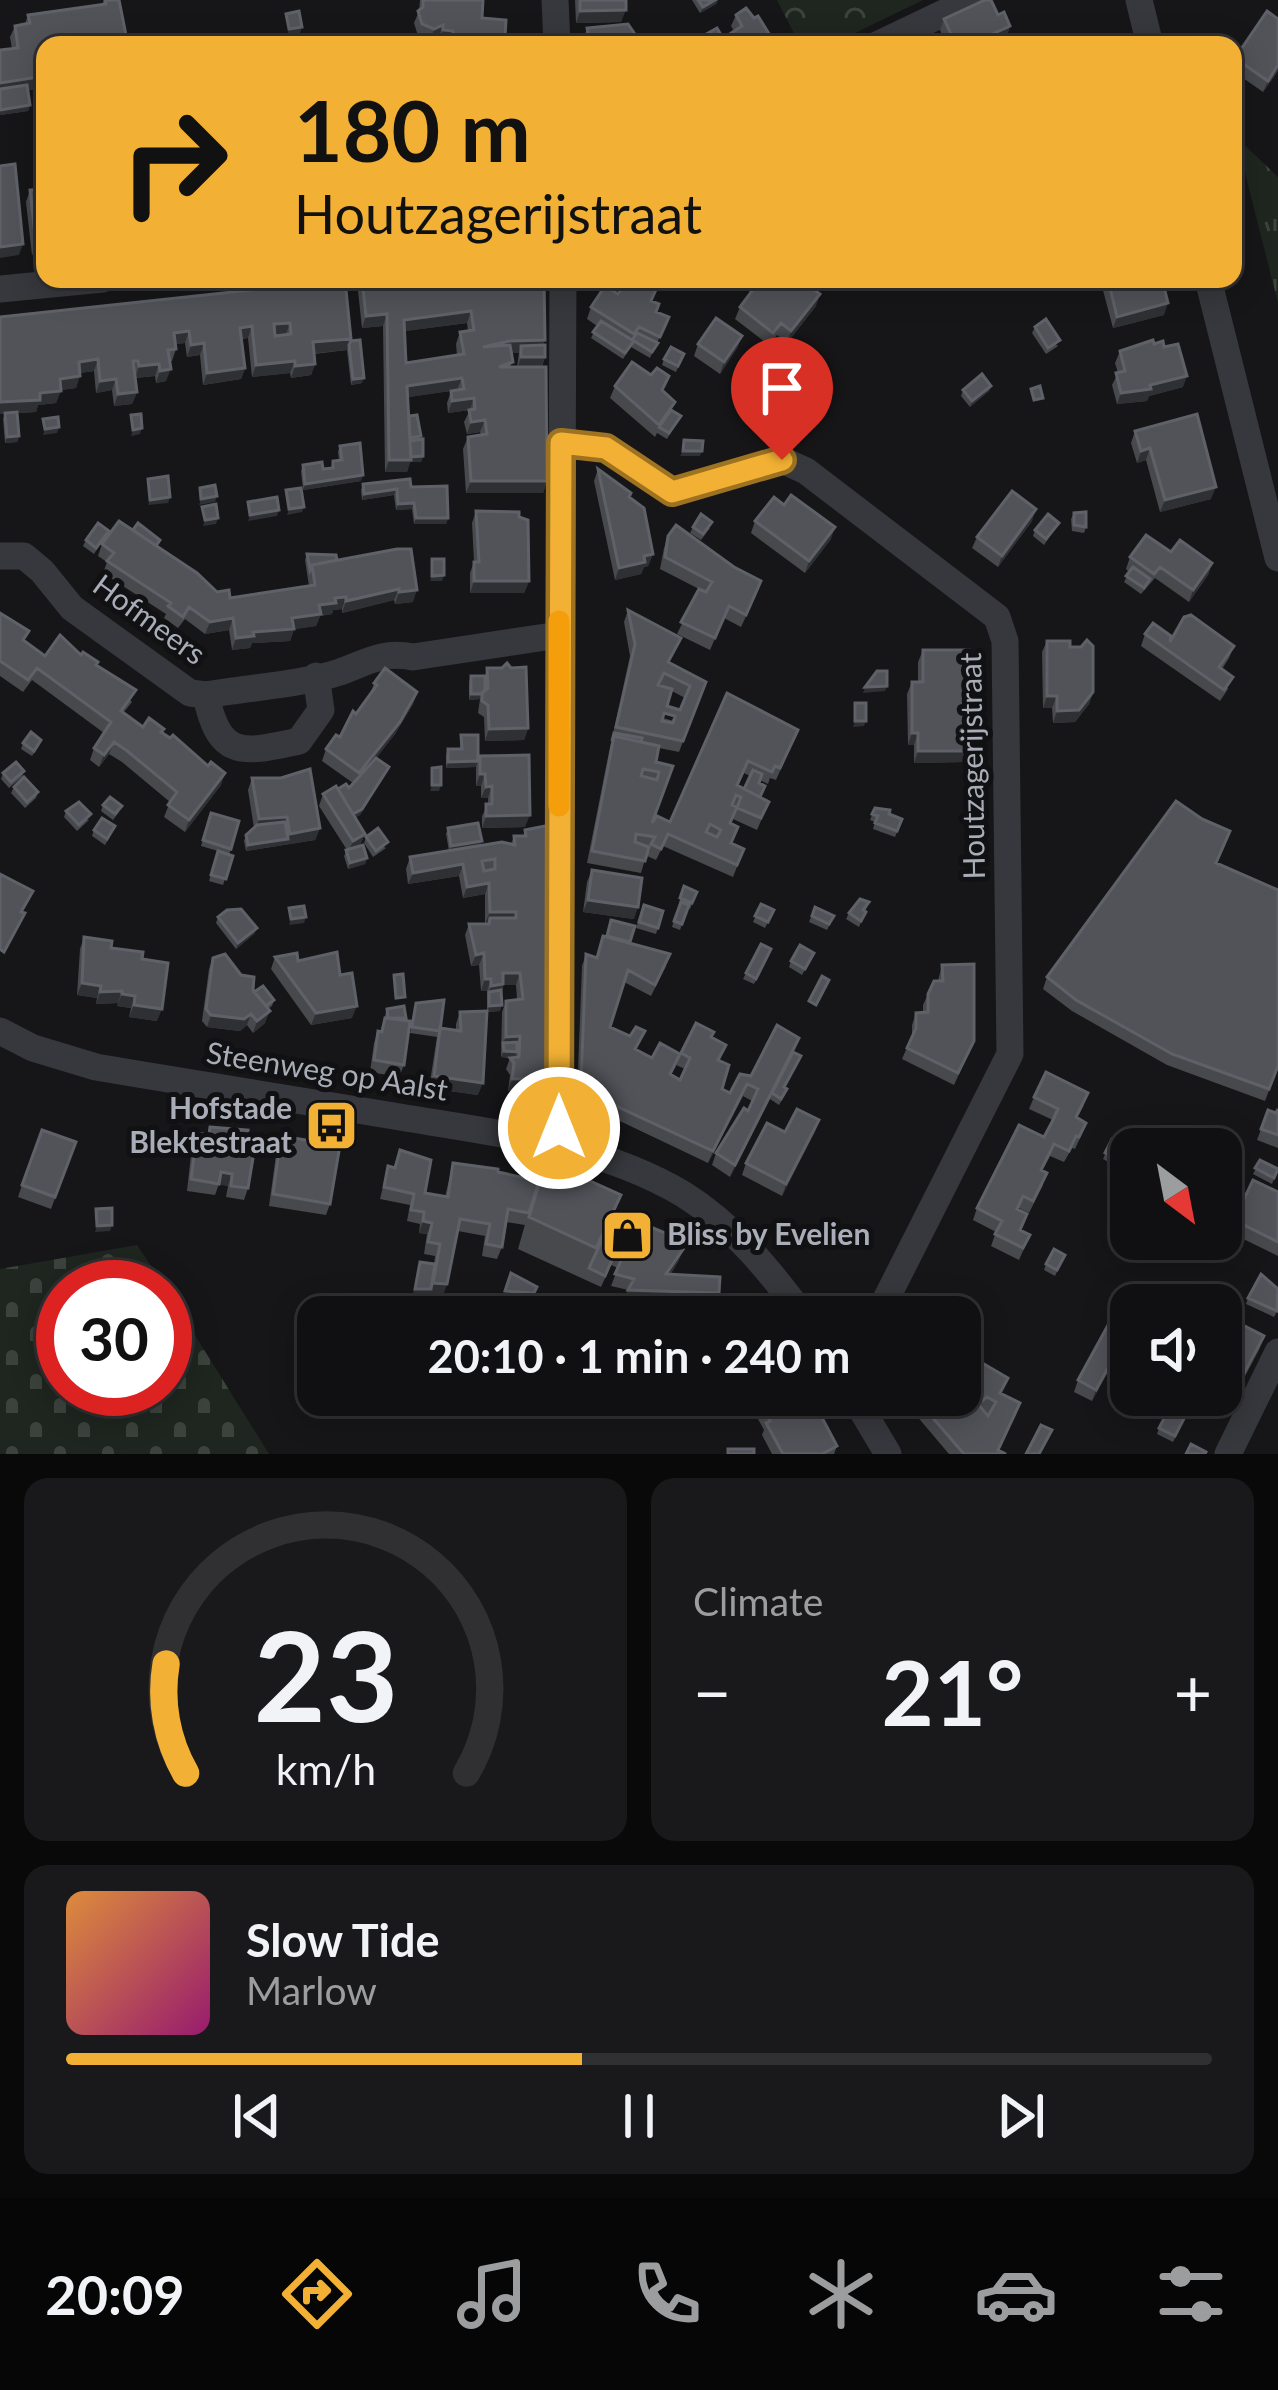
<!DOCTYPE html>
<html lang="en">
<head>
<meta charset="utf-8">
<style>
  :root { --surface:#101012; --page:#19191b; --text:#f1f3f6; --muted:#9c9d9f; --line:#303032; --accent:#f2b134 }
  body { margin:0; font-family:Lato,sans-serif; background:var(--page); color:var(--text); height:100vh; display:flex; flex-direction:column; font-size:45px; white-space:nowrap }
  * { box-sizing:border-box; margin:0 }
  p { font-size:39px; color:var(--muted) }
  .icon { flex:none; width:66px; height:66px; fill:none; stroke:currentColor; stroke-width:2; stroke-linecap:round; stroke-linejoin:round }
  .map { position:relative; height:1454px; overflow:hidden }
  .side { display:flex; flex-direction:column; gap:24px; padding:24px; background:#09090a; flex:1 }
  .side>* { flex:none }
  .guide { position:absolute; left:36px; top:36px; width:1206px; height:252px; border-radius:24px; box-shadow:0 6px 30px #0003,0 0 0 3px var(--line); background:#f2b134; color:#111; overflow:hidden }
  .needle { width:78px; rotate:148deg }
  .tools { position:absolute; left:1110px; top:1128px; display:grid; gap:24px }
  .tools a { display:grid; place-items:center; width:132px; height:132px; border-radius:24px; background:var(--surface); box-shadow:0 6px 30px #0003,0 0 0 3px var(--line); font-size:60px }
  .speed { position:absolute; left:36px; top:1260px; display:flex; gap:24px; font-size:60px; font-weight:700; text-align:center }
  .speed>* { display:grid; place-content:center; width:156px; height:156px; border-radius:50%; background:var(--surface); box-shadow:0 6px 30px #0003,0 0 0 3px var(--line); line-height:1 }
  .speed .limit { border:18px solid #d22; background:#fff; color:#111 }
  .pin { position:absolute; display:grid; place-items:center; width:102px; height:102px; color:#fff; margin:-123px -51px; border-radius:50% 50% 50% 0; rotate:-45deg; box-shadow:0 0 12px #0007 }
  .pin .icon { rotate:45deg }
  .me { position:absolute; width:132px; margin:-66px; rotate:0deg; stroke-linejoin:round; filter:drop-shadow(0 0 9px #0008) }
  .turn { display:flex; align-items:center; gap:42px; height:252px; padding:0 60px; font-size:54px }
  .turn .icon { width:156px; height:156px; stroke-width:2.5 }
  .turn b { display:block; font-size:84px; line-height:102px }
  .big { font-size:90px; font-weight:700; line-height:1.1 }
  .side .widget { flex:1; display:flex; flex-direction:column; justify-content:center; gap:18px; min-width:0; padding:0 42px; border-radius:24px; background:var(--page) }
  .side .dial { align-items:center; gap:0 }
  .dial svg { height:312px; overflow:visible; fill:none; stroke:var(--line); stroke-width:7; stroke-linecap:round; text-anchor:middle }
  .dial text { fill:var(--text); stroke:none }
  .song { display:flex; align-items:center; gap:36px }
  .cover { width:144px; height:144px; border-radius:18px; background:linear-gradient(135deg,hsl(30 70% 55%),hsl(320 70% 35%)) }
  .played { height:12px; border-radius:6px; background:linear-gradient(90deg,var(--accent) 45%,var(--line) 45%) }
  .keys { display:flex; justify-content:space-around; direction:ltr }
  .heat { display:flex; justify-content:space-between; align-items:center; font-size:66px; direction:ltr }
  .side .tiles { flex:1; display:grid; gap:24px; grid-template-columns:1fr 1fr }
  .widget:last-child { grid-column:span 2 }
  .trip { position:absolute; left:297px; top:1296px; width:684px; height:120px; border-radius:24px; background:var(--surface); box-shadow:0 6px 30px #0003,0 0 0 3px var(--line); font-weight:700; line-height:120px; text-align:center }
  .tab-bar { display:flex; height:192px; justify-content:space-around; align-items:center; background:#060607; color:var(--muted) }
  .tab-bar .icon { width:84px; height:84px }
  .tab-bar .current { color:var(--accent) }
  .tab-bar b { font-size:54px; color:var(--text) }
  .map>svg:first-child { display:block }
  .grass { fill:url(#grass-tufts) }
  .forest { fill:url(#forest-crowns) }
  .cemetery { fill:url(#cemetery-stones) }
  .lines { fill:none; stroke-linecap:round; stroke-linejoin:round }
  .minor { stroke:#37383d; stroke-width:27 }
  .wall { fill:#47494d; fill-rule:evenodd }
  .shaded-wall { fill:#2f3033 }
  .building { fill:#525359; stroke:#5f6168; stroke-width:3; fill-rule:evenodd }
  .route-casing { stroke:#9d7322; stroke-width:30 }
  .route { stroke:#f2b134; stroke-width:21 }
  .slow { stroke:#f59e0b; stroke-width:21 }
  .labels { text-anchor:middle; stroke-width:10; stroke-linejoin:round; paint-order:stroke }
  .street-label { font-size:30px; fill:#a8adb8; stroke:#111113 }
  .poi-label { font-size:30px; font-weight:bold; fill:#a8adb8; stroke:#111113; text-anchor:end }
</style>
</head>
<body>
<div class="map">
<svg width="1278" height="1454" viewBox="0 0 1278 1454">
  <defs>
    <pattern id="grass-tufts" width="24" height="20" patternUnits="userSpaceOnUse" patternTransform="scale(3)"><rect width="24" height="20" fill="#1e261f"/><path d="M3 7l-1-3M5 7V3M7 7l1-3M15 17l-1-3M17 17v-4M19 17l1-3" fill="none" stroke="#3c433d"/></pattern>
    <pattern id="forest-crowns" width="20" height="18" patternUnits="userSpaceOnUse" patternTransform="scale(3)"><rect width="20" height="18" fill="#1e261f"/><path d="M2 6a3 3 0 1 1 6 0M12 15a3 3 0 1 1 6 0" fill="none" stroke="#3c433d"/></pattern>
    <pattern id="cemetery-stones" width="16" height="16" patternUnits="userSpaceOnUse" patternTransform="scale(3)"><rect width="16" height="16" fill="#1e261f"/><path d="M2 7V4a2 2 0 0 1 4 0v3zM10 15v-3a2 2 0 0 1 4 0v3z" fill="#3c433d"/></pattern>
  </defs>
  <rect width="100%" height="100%" fill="#161618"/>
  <path class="grass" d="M1236,137L1278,177V303Z"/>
  <path class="forest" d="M777,0H923L830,45H800Z"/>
  <path class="cemetery" d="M137,1245L165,1287H63V1389H165V1287L269,1454H0V1269Z"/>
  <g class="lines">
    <path class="minor" d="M555,0L557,45
      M1139,0L1150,45
      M877,45L971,0
      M1208,279L1278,558
      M0,289L103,279
      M561,443L606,448L672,492L782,460L806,471L997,617L1005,641L1010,1054L877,1317
      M0,556H24L42,571L72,608L190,693L206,695C246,688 304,684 340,672C367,662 383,651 413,657L559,635
      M206,695C219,760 243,753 299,741L321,710L316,676
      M0,1031L33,1048L96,1067C195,1084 294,1100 394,1116C492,1133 595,1142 683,1194C733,1225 770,1271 804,1317
      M559,1144L563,279
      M853,1395L888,1454
      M1228,1454L1278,1352"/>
  </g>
  <path class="wall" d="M104,0H119L45,99L39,100L38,89L28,90L30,105L28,111L0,115V50L12,49L10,37L15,26L25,24L28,15L102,4Z
    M420,0H483L482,18L512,43L538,45H449L448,43L439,42V37L430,41L418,36L414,23L419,11Z
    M575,0H626L621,22L576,23Z
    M692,0H718L716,4L700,13Z
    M736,15L776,45H700L703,36L724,40L734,31L731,26Z
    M998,15L1010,26L1006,38L990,45H946L940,30L944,19Z
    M587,28L639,40L637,45H584L583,40Z
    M1235,58L1278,71L1263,92L1233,71Z
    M39,173L45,253L32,255L26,202L30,190L36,189L35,185Z
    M362,279H544L545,340L543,345L545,357L542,367L547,481L543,493H466L463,449L468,437L481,435L480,432L467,434L464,422L470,410L448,413L447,403L451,391L457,390L408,397L409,416L420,439L423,456L421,462H410L407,472H385L383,326L362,328L358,291ZM467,323L468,331L460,332L456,344L457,355L406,363L404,331ZM511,353H519L517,367H511Z
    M753,279L816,306L787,343L777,335L769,345L735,319L740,307L751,293L749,291Z
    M1010,279H1034L1026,291L1009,281Z
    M1100,279H1162L1164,315L1113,328Z
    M345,280L351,341L362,383L351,385L347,350L314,354L315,364L311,375L291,378L290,373L252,377L248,338L242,339L245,368L241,379L203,385L200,355L187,357L185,343L175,344L176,349L172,361H170L166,381L156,383L155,376L135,378L137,392L132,404L114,406L112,390L96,393L94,371L80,373L76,388L60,390L56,403L38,405L36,412L17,413L19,436L17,442L5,443L3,419L5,413L0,414V317Z
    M618,294L652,301L656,312L669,317L650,358L631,347L623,359L591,338L597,326L587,319L591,307Z
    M1035,327L1058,346L1046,354L1032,333Z
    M742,336L737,348L720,374L694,356L698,344Z
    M1120,351L1183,387L1149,396L1147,401L1117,404L1112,385L1118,373L1115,363Z
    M684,354L676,372L662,365L664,359Z
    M615,386L663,391L672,410L681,416L667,439L657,433L655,437L610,398Z
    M991,386L989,391L970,407L961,396L963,390Z
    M1135,431L1211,499L1160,512L1146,460L1137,463L1131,443Z
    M340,446L361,481L303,490L301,471L303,465L323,469L331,468L333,461L339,460L338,452Z
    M598,469L631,493L630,498L653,554L648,566L644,567L641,574L615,580L594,481Z
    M363,484L411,487L448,518L446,524H414L412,509L396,510L394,495L362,500L361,490Z
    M476,511L529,581L524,593H470V573L474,562L472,523Z
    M1074,513L1086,527L1084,533L1072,531L1071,519Z
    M755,521L831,539L805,573L751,533Z
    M1032,521L998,567L972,548L977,537Z
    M1059,523L1044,545L1033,536L1035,530Z
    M693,527L710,528L701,540L690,533Z
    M109,531L94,554L83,546L86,540Z
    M668,536L757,593L741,627L724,618L710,650L677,634L699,589L660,569L664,548Z
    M102,544L158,546L217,592L230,598L309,586L305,560L307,554L337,560L397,549L413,602L395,604L394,600L342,613V609L333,610L332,614L320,616L316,626L294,629L290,641L252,643L250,648L232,650L229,630L205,634L185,619L178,628L164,618L166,614L103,573L107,562L98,556Z
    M1171,552L1212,563L1208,575L1189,602L1155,578L1141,594L1124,582L1129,572L1126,569L1130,557Z
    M628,610L681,638L669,663L706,682L679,752L659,748L656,762L673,766L652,823L670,822L727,693L793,742L776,780L770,778L768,784L760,780L761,798L769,802L757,830L733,819L736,809L731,823L732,843L744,849L733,877L663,846L656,860L647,856L650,849H648L641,873L587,863L610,747L630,656L624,622ZM672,691L685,698L680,710L667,706ZM664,713L675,716L674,721L663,718ZM744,773L750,776L744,789L738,786Z
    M0,613L25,642L45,656L81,655L97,666L132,702L123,713L143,727L164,729L163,733L221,785L185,832L164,817L170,802L122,762L109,754L99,767L90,760L94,748L104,733L32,680L23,692L0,676Z
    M1145,634L1170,642L1234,646L1229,658L1222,669L1228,689L1220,701L1141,646Z
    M1047,641L1070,647H1081L1093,692L1089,704L1075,722L1053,723L1052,708H1043L1042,652Z
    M923,650L969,751L965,762L914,763V745H908L907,694L912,682H918V662Z
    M487,668L528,728L524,740L485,741L484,717L478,713L480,699L469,700V682L471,676H485Z
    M374,683L417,692L413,704L395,734L376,758L389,767L360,815L355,817L365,834L360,845L367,858L365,864L348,869L344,856L347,850L319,806L323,794L349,788L353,783L322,761L326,749L340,737L370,695Z
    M461,735L478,760L525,827L482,828V816L488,804V798H481V786H476V767L446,768V755L448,749H460Z
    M23,743L39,746L32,756L21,749Z
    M24,771L22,777L9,788L1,779L3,773Z
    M252,778L320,828L315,840L246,851L244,841L246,835L254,828L248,790Z
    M14,787L38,792L36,798L25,808L11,793Z
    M103,805L119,812L113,820L101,811Z
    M875,808L902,819L895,837L873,829L875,822L870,820Z
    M66,811L89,820L77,831L64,817Z
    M211,813L239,821L229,855L233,856L223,885L209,881L218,851L201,846Z
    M448,828L480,846L511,844L514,836H523L525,830L550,1078L546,1090L508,1091L510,1075L506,1069L510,1058L501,1057L502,1012L506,1001L517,999L516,985H503L500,1011L487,1012V991H481L479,965L471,966L465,935L469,924H485V894L463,898L459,876L408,884L406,869L410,857L449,851L446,834Z
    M94,830L113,831L105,845L92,836Z
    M366,837L386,848L373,857L364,843Z
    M1217,863L1278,1066L1265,1101L1167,1065L1072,1011L1043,989L1047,977Z
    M592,870L634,919L583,912L587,882Z
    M684,886L697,892L690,909L688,908L680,930L672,927Z
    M869,902L859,927L846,919L849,913Z
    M761,904L774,910L765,928L753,922Z
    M644,905L663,911L656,934L636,928Z
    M815,907L834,916L827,930L809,922Z
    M218,917L257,928L254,934L236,949L216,923Z
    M603,936L630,943L666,966L651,996L624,982L610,1027L637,1050L652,1058L676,1066L671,1075L680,1080L685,1069L676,1065L681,1053L711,1037L720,1061L722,1089L730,1093L751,1076L793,1053L785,1088L787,1089L785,1095L779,1105L770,1099L730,1177L712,1165L716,1153L748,1111L752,1101L743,1096L708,1163L582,1103L577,1095L582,966L586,954L596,957Z
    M84,937L142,959L157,1021L129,1017L131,1008L117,1006L118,1003L96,1004L97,998L77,995L80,949Z
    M769,955L754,984L743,979L746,973Z
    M275,957L298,961L340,975L352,1018L311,1025L271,969Z
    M213,958L254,992L274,1000L272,1006L268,1009L265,1023L253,1033L247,1025L240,1031L207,1027L202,1021L209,969Z
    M811,959L802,975L789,967L791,961Z
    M942,965L974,1041L954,1085L902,1059L912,1036V1025L916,1013H923V1005L928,994L938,981Z
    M416,1003L440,1029L456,1031V1024L460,1012L478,1095L429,1088L437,1037L410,1033Z
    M387,1009L405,1020L404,1065L399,1077L370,1072L374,1043L378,1031L380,1032Z
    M1034,1097L1084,1105L1077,1118L1082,1134L1075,1149L1072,1148L1064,1162L1050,1156L1042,1171L1043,1185L1029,1213L1019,1208L1018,1210L1021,1231L1030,1235L1019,1260L991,1246L996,1232L973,1220L977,1208L1044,1137L1053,1120L1029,1109Z
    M1278,1109V1148L1257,1140L1268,1110L1276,1113Z
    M819,1120L782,1196L742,1175L746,1163L785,1132Z
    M210,1127L246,1144L248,1188L244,1200L226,1197L228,1186L219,1184L215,1195L187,1191L192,1145L197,1133L207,1134Z
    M281,1136L318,1148L330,1204L326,1215L269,1206L277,1148Z
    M1112,1139L1122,1150L1114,1165L1103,1159Z
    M76,1142L51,1209L18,1197L22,1185Z
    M1260,1160L1278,1169L1272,1184L1253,1174Z
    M546,1161L621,1195L613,1216L679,1260L670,1275L719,1293L715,1305L679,1304L678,1317H654L655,1303L624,1302L628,1290L611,1286L618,1268L611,1265L601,1287L518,1249L526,1221L525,1225L506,1222L502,1247L497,1259L482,1256L485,1236L458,1231L443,1296L413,1295L420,1262L434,1264L435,1256L424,1254L427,1234L419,1233L420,1224L407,1221L410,1205L380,1199L388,1166L425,1193L445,1197L453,1163L538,1182Z
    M1278,1192V1256L1229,1232L1234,1220Z
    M1190,1239H1210L1202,1255L1187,1246Z
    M1065,1255L1055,1276L1044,1270L1046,1264Z
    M1248,1298L1278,1310L1274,1317L1246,1304Z
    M1131,1306V1330L1092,1401L1074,1392L1078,1380L1122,1321Z
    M1260,1348L1225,1414L1204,1403L1198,1413L1190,1409L1196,1395H1221Z
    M1001,1394L1020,1403L999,1450L1006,1454H949L899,1395Z
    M683,1395H810L837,1446L834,1454H772L762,1435L764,1430L758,1419L762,1407H766L759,1396L753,1400L709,1399V1406L705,1418L682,1417Z
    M1189,1411L1173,1442L1157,1434L1159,1428Z"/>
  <path class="shaded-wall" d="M715,0H718L716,4L700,13L703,7Z
    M626,10L621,22L576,23L580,11Z
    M443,25L439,37L430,41L434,29Z
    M1010,26L1006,38L990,45H968Z
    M302,27L300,33L287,35L289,29Z
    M443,30L453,31L448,43L439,42Z
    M1278,65V71L1263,92L1268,81Z
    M45,76V88L40,83L38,89L0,94V83Z
    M30,105L28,111L0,115V110Z
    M45,242V253L32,255L36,243Z
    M23,244L19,255L0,258V247Z
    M820,294L816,306L787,343L791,331Z
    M1168,303L1164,315L1113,328L1117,317Z
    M471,311L467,323L399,332L404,320Z
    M387,314L383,326L362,328L366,316Z
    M290,323L286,334L269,336L274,324Z
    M252,326L248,338L236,339L240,328Z
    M189,331L185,343L170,345L174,333Z
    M742,336L737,348L720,374L724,362Z
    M351,339L347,350L308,354L313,342Z
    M545,340L541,352L521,346L519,353H506L483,347L510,341Z
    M204,343L200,355L187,357L191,345Z
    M521,357H545L541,369H517Z
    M98,359L94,371L74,374L79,362Z
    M295,361L290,373L252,377L256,365Z
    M159,364L155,376L135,378L139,366Z
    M315,364L311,375L291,378L295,366Z
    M245,368L241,379L203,385L207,373Z
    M171,369L166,381L156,383L160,371Z
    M80,376L76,388L55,391L60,379Z
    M1187,376L1183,387L1149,396L1147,401L1117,404L1121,393Z
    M364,378L362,383L351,385L353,379Z
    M462,378L457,390L403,398L407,386Z
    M116,379L112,390L96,393L100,381Z
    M991,386L989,391L970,407L972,401Z
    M61,391L56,403L38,405L36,412L0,414V402L40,393Z
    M137,392L132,404L114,406L118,394Z
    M474,398L470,410L448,413L452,401Z
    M485,420L480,432L467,434L471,422Z
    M59,427L57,433L43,435L45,429Z
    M142,428L140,434L131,436L133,430Z
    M19,436L17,442L5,443L7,437Z
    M1150,448L1146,460L1137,463L1141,451Z
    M683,451H702L700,456H680Z
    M423,456L421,462H410L407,472H385L389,460Z
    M363,475L361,481L303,490L305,484Z
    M471,481H547L543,493H466Z
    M1216,487L1211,499L1160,512L1165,500Z
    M397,489L394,495L362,500L364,494Z
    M217,496L215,502L199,505L201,499Z
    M170,497L168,503L148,505L150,500Z
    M414,503L412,509L396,510L398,504Z
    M304,507L302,512L287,515L289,509Z
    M1036,509L1032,521L998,567L1002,556Z
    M279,510L277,516L248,521L250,515Z
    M218,518L216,524L203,526L205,520Z
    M416,518H448L446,524H414Z
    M835,527L831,539L805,573L809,561Z
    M653,554L648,566L644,567L641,574L615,580L619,568Z
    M1212,563L1208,575L1189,602L1193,590Z
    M444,575L442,581H430L432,576Z
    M474,581H529L524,593H470Z
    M399,589L394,600L342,613L346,601Z
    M417,590L413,602L395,604L399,592Z
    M346,597L342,609L333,610L332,614L320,616L316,626L291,630L294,629L290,641L252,643L250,648L232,650L236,638L292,618L335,598Z
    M233,618L229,630L205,634L210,622Z
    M887,686L885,691L863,693L865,687Z
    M417,692L413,704L395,734L355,785L359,773Z
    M1093,692L1089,704L1075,722L1053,723L1057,711Z
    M471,694H482L480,699L469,700Z
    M1047,696H1057L1052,708H1043Z
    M855,721H866L864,726L853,727Z
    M528,728L524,740L485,741L489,729Z
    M912,733H918L914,745H908Z
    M114,742L109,754L99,767L104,755Z
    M918,751H969L965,762L914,763Z
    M478,761L476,767L446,768L448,762Z
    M389,767L360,815L347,823Z
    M225,773L221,785L185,832L189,820Z
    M480,774H485L481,786H476Z
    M432,785H441L439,791H430Z
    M492,786L488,798H481L486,787Z
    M530,815L525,827L482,828L486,816Z
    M287,817L283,828L255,831L259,819Z
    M320,828L315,840L246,851L248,845L288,839L290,834Z
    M365,834L360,845L348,853L353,841Z
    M482,841L479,847L449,852L451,846Z
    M367,858L365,864L348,869L350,863Z
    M463,864L459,876L408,884L413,873Z
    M489,883L485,894L463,898L467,887Z
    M588,900L638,907L634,919L583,912Z
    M490,912H516L512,924L490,918L488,924H485Z
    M306,917L304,923L289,925L291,919Z
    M257,928L254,934L236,949L238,943Z
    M484,953L479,965L471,966L476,955Z
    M503,973H520L516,985H503L499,996L489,992L491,986Z
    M485,979H491L487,991H481Z
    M82,983L101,986L97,998L77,995Z
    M122,991L118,1003L96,1004L100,992Z
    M122,994L135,996L131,1008L117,1006Z
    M134,1005L162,1009L157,1021L129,1017Z
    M502,1005L500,1011L487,1012L489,1006Z
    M357,1006L352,1018L311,1025L316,1013Z
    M270,1011L265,1023L253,1033L257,1021Z
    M251,1014L247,1025L240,1031L207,1027L211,1015Z
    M520,1036L515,1048L503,1043L506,1037Z
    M799,1038L795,1049L730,1177L735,1165Z
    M504,1051L517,1052L515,1058L501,1057Z
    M434,1076L483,1083L478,1095L429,1088Z
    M550,1078L546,1090L508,1091L512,1079Z
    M747,1084L743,1096L708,1163L713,1151Z
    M819,1120L815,1132L782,1196L786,1184Z
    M221,1172L232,1174L228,1186L216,1184Z
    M423,1221L432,1223L427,1234L419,1233Z
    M112,1225L110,1231L95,1232L97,1226Z
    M684,1248L679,1260L662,1286L666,1274Z
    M433,1283L447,1284L443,1296L413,1295L415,1289H431Z
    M628,1290L719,1293L715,1305L624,1302Z
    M505,1291L534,1293L532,1299L503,1297Z
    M656,1313H679L678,1317H655Z
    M1131,1326V1330L1092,1401L1096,1390Z
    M1264,1336L1260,1348L1225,1414L1229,1402Z
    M706,1395H760L753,1400L704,1399Z
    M687,1406H709L705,1418L682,1417Z
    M674,1411L671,1417H640L642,1412Z"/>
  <path class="building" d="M105,0H119L128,45H45V76L0,83V50L18,48L15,26L30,23L28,15L106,4Z
    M423,0H483L482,18L506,20L505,37H513L511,45H454L453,31L443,30V25L434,29L422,24L418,11L423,7Z
    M580,0H626V10L580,11Z
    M698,0H715L703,7Z
    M985,0H991L998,15L1004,12L1010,26L968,45H956L944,19Z
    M746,8L754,18L758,16L776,45H729L725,37L742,26L736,15Z
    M299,11L302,27L289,29L286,14Z
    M1267,11L1278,19V65L1268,81L1235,58Z
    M628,24L639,40L600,45L595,37H589L587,28Z
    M717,28L727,45H702L703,36Z
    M928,36L935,45H916Z
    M334,38L335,45H308L307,43Z
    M538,42V45H511L512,43Z
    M45,82V93L42,94L40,83Z
    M27,85L30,105L0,110V89Z
    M15,164L23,244L0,247V166Z
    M45,172V242L36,243L30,190L41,189L39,173Z
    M362,279H544L545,340L510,341L483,347L510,345L513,362L499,367H546L547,481H471L468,437L487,434L485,420L471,422L469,410L475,409L474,398L452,401L451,391L464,389L462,378L407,386L411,460H389L387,314L366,316ZM471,311L474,330L460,332L464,354L406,363L404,320Z
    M628,279H645L658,285L651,301L659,304L656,312L669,317L660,337L639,327L634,334L591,307L605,286L618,294Z
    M753,279H798L820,294L791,331L781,323L773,333L740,307L758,283Z
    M1018,279H1032L1028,285Z
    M1108,279H1162L1168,303L1117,317Z
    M345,280L351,339L313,342L315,364L295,366V361L256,365L252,326L240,328L245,368L207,373L204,343L191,345L189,331L174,333L176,349L168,350L171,369L160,371L159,364L139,366L138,361H133L137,392L118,394L116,379L100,381L98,359L79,362L80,376L60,379L61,391L40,393V400L0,402V317ZM290,323L291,334L275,336L274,324Z
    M716,318L742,336L724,362L698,344Z
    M1046,319L1060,340L1048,348L1035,327Z
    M601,321L632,340L637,333L658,343L652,352L634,341L625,353L593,332Z
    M360,340L364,378L353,379L349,345L351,341Z
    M1153,340L1154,344L1163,341L1164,347L1178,344L1187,376L1150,385L1151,389L1121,393L1116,373L1125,371L1120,351Z
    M545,345V357H521V346Z
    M671,347L684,354L678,366L664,359Z
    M632,362L651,375L657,368L669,376L662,390L675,402L659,425L615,386Z
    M982,374L991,386L972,401L963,390Z
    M1040,386L1043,398L1034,400L1031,389Z
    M671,410L681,416L669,433L659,427Z
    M17,412L19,436L7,437L5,413Z
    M141,414L142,428L133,430L131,415Z
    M1197,414L1216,487L1165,500L1150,448L1141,451L1135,431Z
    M417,415L421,436L410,438L409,416Z
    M58,417L59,427L45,429L43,419Z
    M423,439V456L411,457L410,441Z
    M684,440L703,441L702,451H683Z
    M360,443L363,475L305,484L303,465L322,462L323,469L333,468V461L342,460L340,446Z
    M598,469L631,493L629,497L644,508L653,554L644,556L645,562L619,568Z
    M168,476L170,497L150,500L148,479Z
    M410,479L411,487L447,486L448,518H416L414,503L398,504L397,489L364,494L363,484Z
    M215,485L217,496L201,499L200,488Z
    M301,488L304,507L289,509L286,490Z
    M1012,491L1036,509L1002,556L977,537Z
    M791,495L835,527L809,561L755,521L774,497L784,505Z
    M277,497L279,510L250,515L248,502Z
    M216,504L218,518L205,520L202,507Z
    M476,511L519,512V517L528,520L529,581H474V562H479Z
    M1086,512V527L1074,525V513Z
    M701,514L712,522L703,534L693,527Z
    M1048,514L1059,523L1046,539L1035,530Z
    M119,521L197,573L217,592L229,590L230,598L315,585L312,565L397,549H411L417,590L399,592V589L346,601V597L335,598L336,603L319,605L321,614L292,618L294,629L253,632L254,636L236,638L233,618L210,622L189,607L183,617L168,606L171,603L107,561L114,553L102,544Z
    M98,523L109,531L96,548L86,540Z
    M138,523L160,540L156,546L133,530Z
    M676,525L734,567L761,581L746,615L729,606L715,638L681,622L699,589L706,592L712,582L665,557L668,536Z
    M1146,535L1171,552L1180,540L1212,563L1193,590L1160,567L1154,574L1130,557Z
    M307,554L336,555L337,560L312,565L310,570Z
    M432,559H444V575L432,576Z
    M1133,567L1150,579L1144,588L1126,576Z
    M628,610L681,638L668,662L706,682L683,741L616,727L635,644ZM664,673L690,686L680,710L667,706L672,689L658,685ZM664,713L675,716L673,723L662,721Z
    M0,613L29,631L23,640L45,656L60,635L81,655L83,652L98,662L96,665L136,690L121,711L143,727L149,718L164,729L161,732L170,738L173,735L208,766L211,762L225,773L189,820L168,805L177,792L126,750L114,742L104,755L94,748L111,722L37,668L28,680L0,661Z
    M1191,615L1234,646L1219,667L1233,677L1224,690L1145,634L1153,623L1171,636L1170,642L1184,617Z
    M1087,640L1093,646V692L1079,710L1057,711V696H1047V641H1070V647H1081Z
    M923,650H969V751H918V733H912V682H923Z
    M507,663L511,668L526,667L528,728L489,729L488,705L482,701V693L488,688L487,668H502Z
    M385,668L417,692L400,722L359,773L326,749L336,735L340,737L353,711L356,714L377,685L374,683Z
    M877,671H887V686L865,687Z
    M471,676H485V690L482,694H471Z
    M727,693L798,730L780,768L775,766L772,772L748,761L737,785L769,802L761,818L737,808L741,797L736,795L732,805L737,807L730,823L738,827L731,843L744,849L737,865L668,834L661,849L651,844L655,837L636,834L635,842L649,847L645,861L592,851L614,736L659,746L656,762L673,766L652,823L657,816L670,822ZM643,769L659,772L657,780L641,776ZM710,824L721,830L717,837L706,832Z
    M855,703H866V721H855Z
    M31,732L41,740L34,751L23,743Z
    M614,733L642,738L641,742L614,736L612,741Z
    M461,735H478V761L448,762V749H462Z
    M529,755L530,815L486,816V804H492V786L486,787L485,774H480V756Z
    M376,758L389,767L362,809L353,814L338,789L346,784L349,788Z
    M16,762L24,771L11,782L3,773Z
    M441,767V785H432V768Z
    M310,769L320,828L290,834L287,817L259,819L252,778H281Z
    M753,770L762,774L759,783L765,786L760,797L744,789Z
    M24,777L38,792L27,802L14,787Z
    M336,786L365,834L353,841L323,794Z
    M110,797L122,806L115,814L103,805Z
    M1176,801L1202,819L1230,831L1216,863L1278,890V1066L1269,1089L1172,1054L1076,1000L1047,977Z
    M79,802L91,814L79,825L66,811Z
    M875,808L890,810L889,814L902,819L897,831L875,823L878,816L872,814Z
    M211,813L239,821L231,849L203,840Z
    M102,818L115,826L107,839L94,830Z
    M285,822L288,839L248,845L246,835L257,825Z
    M478,823L482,841L451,846L448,828Z
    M550,825V1078L512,1079L514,1063L510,1058L519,1057L520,1036L506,1037V1001L523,999L520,973H503V984L491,986V979H485L484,953L476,955L469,924H489L490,918H516V912H490L489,883L467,887L463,864L413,873L410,857L502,842L515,845L514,836H526L525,830ZM495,859V869L484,871L482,861Z
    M378,828L388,842L376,851L366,837Z
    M363,845L367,858L350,863L346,850Z
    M218,851L233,856L226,879L211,875Z
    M592,870L642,878L638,907L588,900Z
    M0,874L33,891L21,912L25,913L4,952L0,949Z
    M684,886L697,892L692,903L680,898Z
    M860,899L869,902L863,910L866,912L861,921L849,913Z
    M681,902L689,905L682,924L674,921Z
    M761,904L774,910L768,922L755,916Z
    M644,905L663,911L658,928L639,922Z
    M304,906L306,917L291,919L289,908Z
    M815,907L834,916L829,924L812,916Z
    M241,909L257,928L238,943L218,917L227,910Z
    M611,920L635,926L630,942L607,936Z
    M603,936L670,954L655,985L628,970L610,1027L630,1036L636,1027L645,1031L635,1049L652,1058L660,1043L680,1054L670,1074L680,1080L690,1058L681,1053L696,1023L714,1032L711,1037L726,1045L718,1060L729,1065L722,1089L730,1093L740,1074L751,1076L777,1025L799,1038L735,1165L716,1153L744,1108L748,1111L758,1089L747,1084L713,1151L586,1092L581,1083L586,954L597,958Z
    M84,937L112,941L111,948L143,952L142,959L168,963L162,1009L134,1005L135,996L122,994V991L100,992L101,986L82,983Z
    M761,944L771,949L756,979L746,973Z
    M800,945L814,953L805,969L791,961Z
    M337,952L340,975L352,973L357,1006L316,1013L275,957L297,953L298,961Z
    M225,954L241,975L254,977L253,990L270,1011L257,1021L251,1014L244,1019L211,1015L206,1009L213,958Z
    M974,964V1041L958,1073L907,1048L916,1028V1013L928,1012V994L934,981H943L942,965Z
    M403,974L405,997L396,998L394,975Z
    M822,976L829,980L816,1005L809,1001Z
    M263,986L274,1000L266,1006L254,992Z
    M501,990L502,1005L489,1006V992Z
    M444,1000L440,1031L412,1027L416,1003Z
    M404,1006L406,1018H388L387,1009Z
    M487,1011L483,1083L434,1076L440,1028L461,1031L460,1012Z
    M385,1018L410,1021L404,1065L374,1060L378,1031L382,1032Z
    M517,1042V1052L504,1051L503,1043Z
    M793,1052L801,1056L784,1087L787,1089L781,1099L772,1093Z
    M1046,1072L1088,1093L1076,1117L1086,1123L1079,1137L1076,1136L1069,1151L1054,1144L1041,1170L1047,1173L1033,1201L1023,1196L1017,1209L1027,1214L1020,1230L1030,1235L1023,1248L995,1234L1002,1221L977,1208L1019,1125L1044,1137L1052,1122L1058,1109L1034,1097Z
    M797,1109L819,1120L786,1184L746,1163L767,1123L785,1132Z
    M1278,1109V1135L1261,1129L1268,1110L1276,1113Z
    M210,1127L248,1130L246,1144L255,1146L248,1188L231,1186L232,1174L221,1172L219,1184L191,1179L197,1133L209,1135Z
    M42,1130L76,1142L55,1197L22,1185Z
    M1150,1130L1164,1137L1158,1149H1134L1136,1146L1141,1148Z
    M281,1136L312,1141L311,1147L319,1148L320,1143L340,1145L330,1204L273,1194Z
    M1112,1139L1124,1144L1116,1159L1105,1153Z
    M400,1150L431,1160L425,1193L448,1197L453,1163L498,1169V1172L539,1181L529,1213L508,1209L502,1247L486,1244L490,1224L460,1219L447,1284L433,1283L440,1244L428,1242L432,1223L423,1221L424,1212L411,1210L414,1194L384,1187L388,1166L395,1168Z
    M1260,1160L1278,1169L1274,1178L1255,1168Z
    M546,1161L621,1195L596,1248L529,1217Z
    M1253,1180L1278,1192V1242L1234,1220Z
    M112,1208V1225L97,1226L96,1209Z
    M615,1212L670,1235L684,1248L666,1274L720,1277L719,1293L628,1290L634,1279L615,1274L623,1256L615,1253L605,1276L589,1268Z
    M1190,1239H1210L1205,1249Z
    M1054,1249L1065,1255L1057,1270L1046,1264Z
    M420,1262L435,1264L431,1289H415Z
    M511,1273L537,1287L534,1293L505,1291Z
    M1261,1274L1278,1289L1277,1311L1248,1298Z
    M656,1300H679V1313H656Z
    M688,1304L740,1306V1317H687Z
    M1131,1306V1326L1096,1390L1078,1380L1113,1316L1122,1321Z
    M1235,1321L1264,1336L1229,1402L1216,1395H1221V1348Z
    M1221,1331L1228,1334L1221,1348Z
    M960,1350L1008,1378L1000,1393L1020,1403L998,1450L1006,1454H964L913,1395H960ZM987,1397L996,1402L988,1416L978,1404Z
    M642,1395H673L674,1411L642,1412Z
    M687,1395H709V1406H687Z
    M769,1395H810L837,1446L822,1454H783L766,1423L770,1421L762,1407L776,1408Z
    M1196,1395H1206L1203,1402L1194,1398Z
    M1175,1398L1191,1405L1175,1436L1159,1428Z
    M1041,1425L1052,1430L1039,1454H1026Z
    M1191,1444L1206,1452L1205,1454H1186Z
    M728,1449H754V1454H728Z"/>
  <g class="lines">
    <defs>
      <path id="route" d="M559,1128L561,443L606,448L672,492L782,460"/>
    </defs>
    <use href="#route" class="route-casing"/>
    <use href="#route" class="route"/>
    <path class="slow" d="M559,806V621"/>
  </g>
  <defs>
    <symbol id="bus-square" viewBox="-11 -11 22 22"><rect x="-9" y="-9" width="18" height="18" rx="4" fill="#f2b134" stroke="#111113"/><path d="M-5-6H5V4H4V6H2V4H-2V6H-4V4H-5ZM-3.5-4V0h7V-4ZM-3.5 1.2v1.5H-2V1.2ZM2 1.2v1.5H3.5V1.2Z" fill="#111"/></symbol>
    <symbol id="shop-square" viewBox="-11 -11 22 22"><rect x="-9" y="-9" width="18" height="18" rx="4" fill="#f2b134" stroke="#111113"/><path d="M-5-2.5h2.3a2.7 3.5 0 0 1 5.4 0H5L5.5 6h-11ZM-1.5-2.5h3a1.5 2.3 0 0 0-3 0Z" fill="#111"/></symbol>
  </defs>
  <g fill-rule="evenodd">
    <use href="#bus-square" x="302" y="1096" width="59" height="59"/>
    <use href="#shop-square" x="598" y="1206" width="59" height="59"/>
  </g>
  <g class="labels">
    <g class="street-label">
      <text transform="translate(149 620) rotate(36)" y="10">Hofmeers</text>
      <text transform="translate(973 766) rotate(-91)" y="10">Houtzagerijstraat</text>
      <text transform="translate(327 1072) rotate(9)" y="10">Steenweg op Aalst</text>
    </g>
    <g class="poi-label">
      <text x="292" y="1119">Hofstade<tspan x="292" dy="34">Blektestraat</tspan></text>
      <text x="667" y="1245" text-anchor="start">Bliss by Evelien</text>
    </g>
  </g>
</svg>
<div class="tools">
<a><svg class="needle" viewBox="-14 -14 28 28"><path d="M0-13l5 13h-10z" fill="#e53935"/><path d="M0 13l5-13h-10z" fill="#9c9d9f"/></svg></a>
<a><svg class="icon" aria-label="sound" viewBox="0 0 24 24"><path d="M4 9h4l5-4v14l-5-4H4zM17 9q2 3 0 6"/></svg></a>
</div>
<div class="speed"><div class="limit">30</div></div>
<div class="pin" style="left:782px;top:460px;background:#d93025"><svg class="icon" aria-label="arrive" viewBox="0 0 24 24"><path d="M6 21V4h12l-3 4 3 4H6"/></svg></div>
<svg class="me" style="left:559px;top:1128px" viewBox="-20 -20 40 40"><circle r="17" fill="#f2b134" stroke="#fff" stroke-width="3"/><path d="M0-11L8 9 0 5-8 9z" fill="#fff"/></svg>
<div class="trip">20:10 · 1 min · 240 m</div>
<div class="guide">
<div class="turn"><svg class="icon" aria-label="right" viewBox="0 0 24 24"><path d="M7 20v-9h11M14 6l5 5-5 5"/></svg><div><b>180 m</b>Houtzagerijstraat</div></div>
</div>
</div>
<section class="side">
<div class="tiles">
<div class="widget dial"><svg viewBox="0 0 100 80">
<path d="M14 69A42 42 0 1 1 86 69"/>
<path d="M14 69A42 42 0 0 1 9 41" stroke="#f2b134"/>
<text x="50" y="56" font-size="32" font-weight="700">23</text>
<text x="50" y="72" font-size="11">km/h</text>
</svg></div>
<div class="widget"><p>Climate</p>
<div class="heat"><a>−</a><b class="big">21°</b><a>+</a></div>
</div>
<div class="widget">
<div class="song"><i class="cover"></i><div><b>Slow Tide</b><p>Marlow</p></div></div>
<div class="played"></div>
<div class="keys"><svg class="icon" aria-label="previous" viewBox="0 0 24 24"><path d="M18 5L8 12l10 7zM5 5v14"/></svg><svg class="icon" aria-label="pause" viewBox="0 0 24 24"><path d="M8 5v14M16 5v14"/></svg><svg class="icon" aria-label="next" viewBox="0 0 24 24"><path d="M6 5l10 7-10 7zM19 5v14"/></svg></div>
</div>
</div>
</section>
<nav class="tab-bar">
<b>20:09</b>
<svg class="icon current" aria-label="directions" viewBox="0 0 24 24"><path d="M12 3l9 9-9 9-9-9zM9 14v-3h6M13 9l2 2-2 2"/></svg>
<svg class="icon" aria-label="music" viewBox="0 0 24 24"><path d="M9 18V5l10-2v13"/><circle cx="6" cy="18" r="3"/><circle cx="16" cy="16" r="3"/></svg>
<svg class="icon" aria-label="phone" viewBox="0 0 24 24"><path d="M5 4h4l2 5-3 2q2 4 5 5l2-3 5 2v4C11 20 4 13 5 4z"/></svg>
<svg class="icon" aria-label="climate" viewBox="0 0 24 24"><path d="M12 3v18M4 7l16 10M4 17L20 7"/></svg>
<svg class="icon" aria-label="car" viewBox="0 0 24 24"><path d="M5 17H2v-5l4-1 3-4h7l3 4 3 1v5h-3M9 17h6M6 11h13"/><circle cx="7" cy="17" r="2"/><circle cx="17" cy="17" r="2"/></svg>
<svg class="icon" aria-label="filters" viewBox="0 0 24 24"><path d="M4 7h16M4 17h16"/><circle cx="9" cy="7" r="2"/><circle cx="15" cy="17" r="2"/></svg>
</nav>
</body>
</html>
